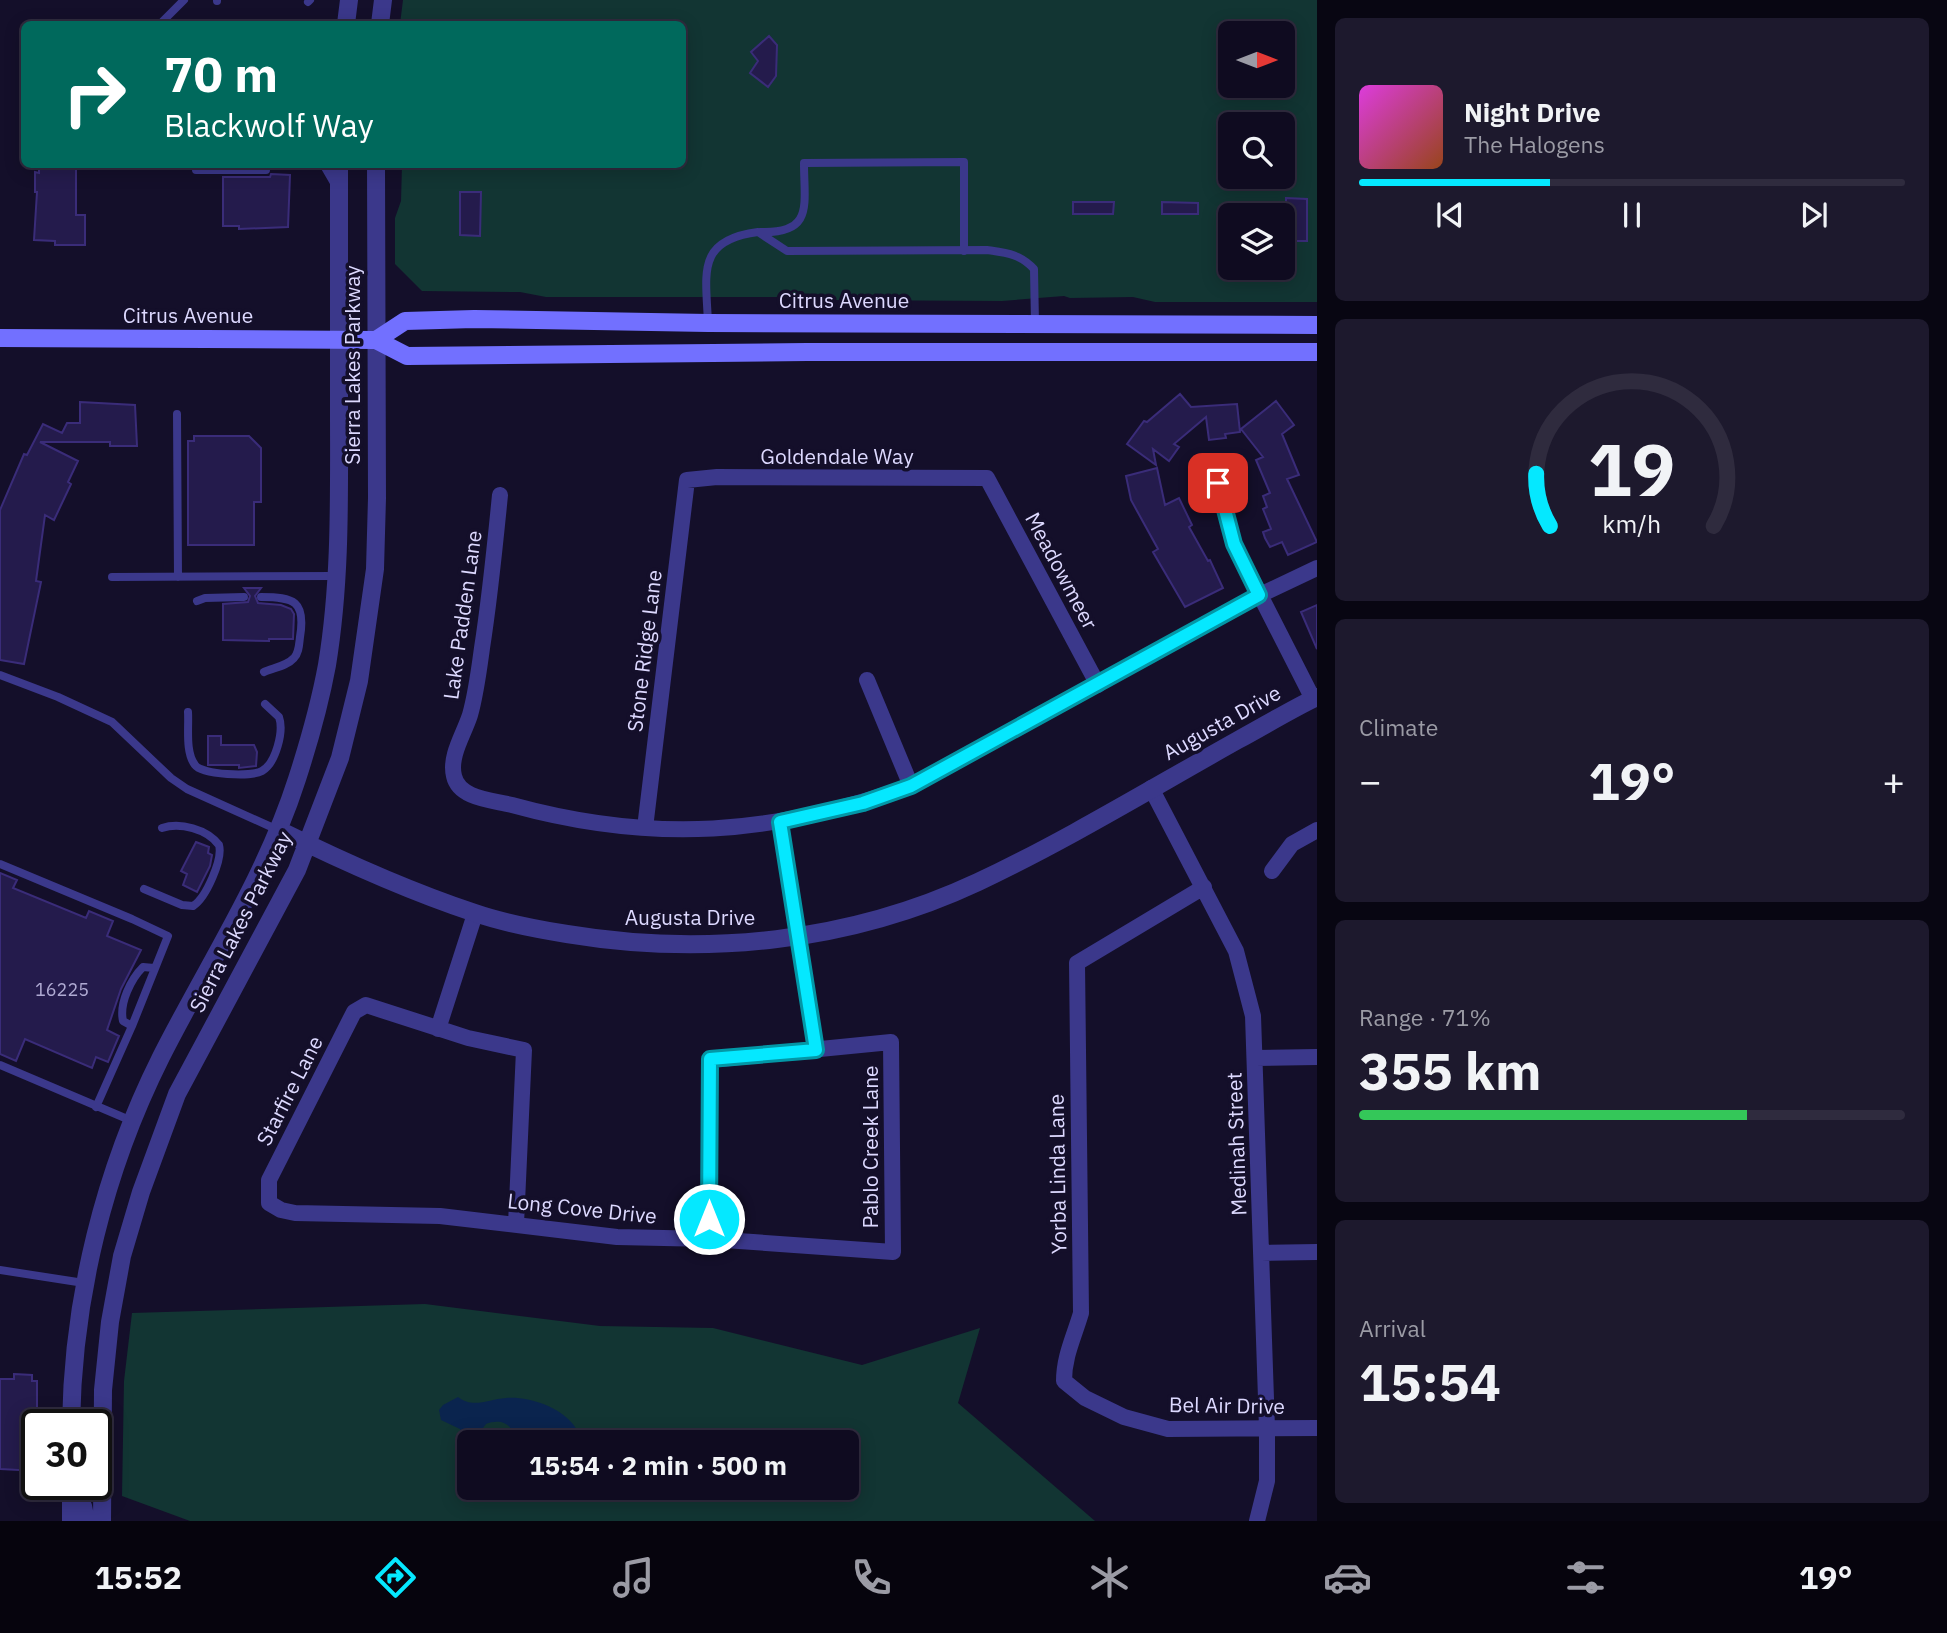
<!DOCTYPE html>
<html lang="en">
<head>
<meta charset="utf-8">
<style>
  :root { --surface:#0f0b20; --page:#1d192d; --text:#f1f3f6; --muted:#9b9ba5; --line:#2f2b3e; --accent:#05e8ff }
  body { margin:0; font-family:"IBM Plex Sans",sans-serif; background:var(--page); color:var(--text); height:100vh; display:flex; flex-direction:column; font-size:26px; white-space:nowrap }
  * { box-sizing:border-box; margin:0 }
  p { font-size:23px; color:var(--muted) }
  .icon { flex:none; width:38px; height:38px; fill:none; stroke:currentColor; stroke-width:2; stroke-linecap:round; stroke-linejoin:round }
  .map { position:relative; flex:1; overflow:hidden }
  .details { display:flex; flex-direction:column; gap:18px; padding:18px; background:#080612; width:630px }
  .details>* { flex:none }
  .hud { position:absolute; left:21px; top:21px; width:665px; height:147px; border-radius:10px; box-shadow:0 4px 18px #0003,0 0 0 2px var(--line); background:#00695c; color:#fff; overflow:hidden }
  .needle { width:46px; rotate:90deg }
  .controls { position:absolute; left:1218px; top:21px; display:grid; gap:14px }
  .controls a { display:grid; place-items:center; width:77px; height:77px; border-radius:10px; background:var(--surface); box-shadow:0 4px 18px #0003,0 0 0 2px var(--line); font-size:35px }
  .speed { position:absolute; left:21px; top:1409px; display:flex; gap:14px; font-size:35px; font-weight:700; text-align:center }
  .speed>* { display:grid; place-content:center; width:91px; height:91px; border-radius:50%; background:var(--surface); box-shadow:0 4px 18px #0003,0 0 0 2px var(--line); line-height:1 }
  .speed .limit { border:4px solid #111; border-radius:10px; background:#fff; color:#111 }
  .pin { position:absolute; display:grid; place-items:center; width:60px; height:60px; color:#fff; margin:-30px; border-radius:14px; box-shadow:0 4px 10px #0006 }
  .me { position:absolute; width:77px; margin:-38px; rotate:0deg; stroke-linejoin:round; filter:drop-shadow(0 0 5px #0008) }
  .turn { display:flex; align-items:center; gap:24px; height:147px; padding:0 28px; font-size:32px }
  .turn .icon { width:91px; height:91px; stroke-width:2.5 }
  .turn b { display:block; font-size:49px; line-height:60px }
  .big { font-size:52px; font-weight:800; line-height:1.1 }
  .details .tile { flex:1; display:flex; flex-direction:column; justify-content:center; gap:10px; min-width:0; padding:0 24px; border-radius:10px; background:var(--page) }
  .details .dial { align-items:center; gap:0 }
  .dial svg { height:182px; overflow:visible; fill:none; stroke:var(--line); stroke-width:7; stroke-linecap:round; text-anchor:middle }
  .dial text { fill:var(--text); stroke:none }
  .song { display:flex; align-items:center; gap:21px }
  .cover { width:84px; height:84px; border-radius:10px; background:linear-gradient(135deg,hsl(300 70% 55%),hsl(20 70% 35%)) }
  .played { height:7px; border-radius:4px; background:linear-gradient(90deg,var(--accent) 35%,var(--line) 35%) }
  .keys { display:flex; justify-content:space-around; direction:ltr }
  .heat { display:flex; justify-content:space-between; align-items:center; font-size:38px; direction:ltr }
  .charge { height:10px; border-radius:5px; background:linear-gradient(90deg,#34c759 71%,var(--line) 0) }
  .trip { position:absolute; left:457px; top:1430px; width:402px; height:70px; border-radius:10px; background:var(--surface); box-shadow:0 4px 18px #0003,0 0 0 2px var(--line); font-weight:800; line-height:70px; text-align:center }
  .dock { display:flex; height:112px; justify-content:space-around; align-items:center; background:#06040d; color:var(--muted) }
  .dock .icon { width:49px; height:49px }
  .dock .on { color:var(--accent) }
  .dock b { font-size:32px; color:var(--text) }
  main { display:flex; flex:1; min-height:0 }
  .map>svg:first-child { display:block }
  .green { fill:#123533; fill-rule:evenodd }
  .water { fill:#0a244e }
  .building { fill:#241b4c; stroke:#3a2c79; stroke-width:2 }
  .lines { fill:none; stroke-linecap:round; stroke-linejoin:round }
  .service { stroke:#3b388b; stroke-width:8 }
  .minor { stroke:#3b388b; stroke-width:16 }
  .tertiary { stroke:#3b388b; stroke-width:18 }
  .secondary { stroke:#7270ff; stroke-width:18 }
  .route-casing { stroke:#0397a6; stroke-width:18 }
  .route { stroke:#05e8ff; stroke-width:12 }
  .labels { text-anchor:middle; stroke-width:7; stroke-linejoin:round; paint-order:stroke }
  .number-label { font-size:18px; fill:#afaad2 }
  .street-label { font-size:21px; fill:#ddd9ff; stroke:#140f2a }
</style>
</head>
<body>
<main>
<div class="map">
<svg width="1317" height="1521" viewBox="0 0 1317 1521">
  <rect width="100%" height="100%" fill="#140f2a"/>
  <path class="green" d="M403,0H1317V302H1155L1133,297L1070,298L1064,296L1002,301L826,300L810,297H546L520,292L422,291L395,264V218L401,201L402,165L682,164V24H400ZM1230,33H1283V86H1230ZM1230,124H1283V177H1230ZM1230,215H1283V268H1230Z
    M425,1304L600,1326L713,1328L862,1365L980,1328L958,1403L1095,1521H190L122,1496L124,1381L132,1313ZM469,1442H847V1488H469Z"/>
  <path class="water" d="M458,1397C473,1409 489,1399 506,1398C527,1396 558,1406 572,1423C578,1429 578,1436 573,1442C557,1442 543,1428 532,1442H508L513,1436C512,1422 498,1419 486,1424L483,1428L484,1442H469V1456L460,1450V1429L441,1420L439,1410L443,1405Z"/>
  <path class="building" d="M769,36L777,45L776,76L768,87L750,73L758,61L751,52Z
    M39,164H76V215H85V245H55V241L34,240L37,192H35V172L39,173Z
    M271,174L290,175L288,227L239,229V226H223V177H270Z
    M460,192H481L480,236L460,235Z
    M1286,198L1307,199V241H1286Z
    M1073,202H1114L1113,214H1073Z
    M1162,202L1198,203V214H1162Z
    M1180,394L1191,407L1237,404L1240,432L1225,434L1226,438L1209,440L1206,417L1174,444L1179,447L1169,461L1153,449L1156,465L1127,444L1144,421L1147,422Z
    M1276,401L1294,425L1282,434L1299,475L1287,479L1317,542L1288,555L1282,542L1270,547L1265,538L1263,532L1271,529L1263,509L1267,507L1263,496L1270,493L1256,460L1263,457L1241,429Z
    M80,402L135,405L137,446H110V442H40L78,461L68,482L71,484L54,520L45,515L36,581L41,582L24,664L0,660V510L24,454L27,455L43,424L62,433L67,423H80Z
    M194,436H249L261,448V502H254V545H188V441H194Z
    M1157,468L1165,505L1179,498L1192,525L1189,527L1208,561L1210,560L1223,588L1185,607L1153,552L1158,549L1131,500L1126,476Z
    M244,588H261L255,596L258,603L281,605L291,609L294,614L293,639H269V641L223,640V604L248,602L250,596Z
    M1317,605V649L1301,612Z
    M208,736H221V745H254L257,752L256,766L239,768V765H208Z
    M196,842L209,847L208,853L212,855L210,866L197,892L183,885L187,874L181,871Z
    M0,873L17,880L13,888L86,918L89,911L113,921L107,936L141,950L121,989L107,1030L119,1036L108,1062L96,1057L92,1068L25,1039L16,1061L0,1054Z
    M14,1374L32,1375V1381H37V1471L0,1469V1379H14Z"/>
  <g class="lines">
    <path class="service" d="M217,0V1
      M308,2L310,0
      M45,24H123
      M160,24L184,0
      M323,164L334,183
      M196,170H266
      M760,232C814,234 804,205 804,163L964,162V251
      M708,323C706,273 696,240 758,232L787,251L987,250C1007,253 1020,254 1034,269L1035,324
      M177,414L178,577
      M112,577L336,576
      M261,597C294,597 306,601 300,637C299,645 299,653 294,658C287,666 273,668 264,672
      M197,601L205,598L244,597
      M0,675L58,697L112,722L171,778L187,789L278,830
      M188,712C189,727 185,752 195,765C202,775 252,777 262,771C276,763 284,731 279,717L265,704
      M0,864L132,919L168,936L132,1026L96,1107
      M144,889L182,905L193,906C206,898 223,859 219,845C207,829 180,822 162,828
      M132,1026L123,1021C119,1003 131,979 143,967L154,968
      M0,1065L132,1121
      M0,1270L84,1283"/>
    <path class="minor" d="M1218,483L1234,544L1313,699
      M500,495C495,546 490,597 482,648C479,670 476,694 470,715C464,734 449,756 454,776C459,799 493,800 512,805C654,844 773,835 911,786L1260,595L1317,568
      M867,680L911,786
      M1151,788L1236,951L1253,1016L1267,1428V1481L1257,1521
      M780,822L816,1050
      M645,828L687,480L717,477L987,478L1098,685
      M1272,871L1292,844L1317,830
      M1204,887L1077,963L1081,1313C1074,1337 1064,1356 1064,1381L1085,1398L1124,1417L1168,1429L1317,1428
      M438,1029L475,914
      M1255,1058L1317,1057
      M516,1224L524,1050L468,1038L366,1005L354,1012L269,1180V1203L281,1210L295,1213L440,1216L617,1237L710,1239L893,1252L891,1042L710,1060V1239
      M1261,1253L1317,1252"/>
    <path class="tertiary" d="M346,24L349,0
      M380,24L383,0
      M279,830C342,861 408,891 475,913C504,923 536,929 567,934C706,957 850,942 978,882C1067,840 1152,788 1238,740C1264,726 1290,710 1317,697
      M71,1424C73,1297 104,1171 161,1057C208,964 265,879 297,779C309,742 320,703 327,665C341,580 339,494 339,408C339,327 339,246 339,164
      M71,1497L83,1506L86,1521
      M71,1521V1484
      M102,1521L103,1390L110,1322L122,1256L141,1192L177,1094L297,870L340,758L359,681L375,569L377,498L376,164"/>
    <path class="secondary" d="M0,338L376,340L407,356L807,352H1317
      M376,340L405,321L474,319L708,323L1317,325"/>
  </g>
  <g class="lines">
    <defs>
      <path id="route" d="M709,1219L710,1059L816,1050L780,822L863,803L911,786L1259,595L1234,544L1218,483"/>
    </defs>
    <use href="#route" class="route-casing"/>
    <use href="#route" class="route"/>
  </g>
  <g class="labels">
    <g class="number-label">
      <text x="62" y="996">16225</text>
    </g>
    <g class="street-label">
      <text x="844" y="308">Citrus Avenue</text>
      <text x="188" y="323">Citrus Avenue</text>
      <text transform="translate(353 365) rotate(-90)" y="7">Sierra Lakes Parkway</text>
      <text x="837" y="464">Goldendale Way</text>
      <text transform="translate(1061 571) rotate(62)" y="7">Meadowmeer</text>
      <text transform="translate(463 615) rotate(-82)" y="7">Lake Padden Lane</text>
      <text transform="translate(645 651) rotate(-83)" y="7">Stone Ridge Lane</text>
      <text transform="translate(1222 723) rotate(-29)" y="7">Augusta Drive</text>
      <text x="690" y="925">Augusta Drive</text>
      <text transform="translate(241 922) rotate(-63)" y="7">Sierra Lakes Parkway</text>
      <text transform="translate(290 1091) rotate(-63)" y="7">Starfire Lane</text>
      <text transform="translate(1237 1144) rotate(-92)" y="7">Medinah Street</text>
      <text transform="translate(871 1147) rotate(-90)" y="7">Pablo Creek Lane</text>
      <text transform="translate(1058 1174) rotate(-91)" y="7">Yorba Linda Lane</text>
      <text transform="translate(582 1209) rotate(6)" y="7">Long Cove Drive</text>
      <text transform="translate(1227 1406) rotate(1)" y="7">Bel Air Drive</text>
    </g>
  </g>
</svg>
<div class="controls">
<a><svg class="needle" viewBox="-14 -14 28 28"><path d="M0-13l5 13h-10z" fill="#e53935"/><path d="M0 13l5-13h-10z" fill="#9b9ba5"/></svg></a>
<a><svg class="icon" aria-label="search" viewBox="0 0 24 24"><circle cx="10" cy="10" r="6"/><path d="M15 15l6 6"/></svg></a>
<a><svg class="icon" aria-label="layers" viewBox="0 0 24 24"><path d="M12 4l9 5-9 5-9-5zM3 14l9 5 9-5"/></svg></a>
</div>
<div class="speed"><div class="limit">30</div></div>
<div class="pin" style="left:1218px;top:483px;background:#d93025"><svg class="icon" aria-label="arrive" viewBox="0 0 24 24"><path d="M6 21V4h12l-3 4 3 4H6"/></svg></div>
<svg class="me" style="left:709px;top:1219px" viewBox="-20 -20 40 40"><circle r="17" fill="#05e8ff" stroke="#fff" stroke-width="3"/><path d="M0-11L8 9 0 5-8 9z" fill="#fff"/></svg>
<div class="trip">15:54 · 2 min · 500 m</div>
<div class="hud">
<div class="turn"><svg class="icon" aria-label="right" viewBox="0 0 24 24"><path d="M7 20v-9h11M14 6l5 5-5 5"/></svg><div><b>70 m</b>Blackwolf Way</div></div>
</div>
</div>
<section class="details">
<div class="tile">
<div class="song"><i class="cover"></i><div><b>Night Drive</b><p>The Halogens</p></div></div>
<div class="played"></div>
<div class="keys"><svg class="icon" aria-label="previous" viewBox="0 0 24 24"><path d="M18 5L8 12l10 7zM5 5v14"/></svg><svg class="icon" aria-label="pause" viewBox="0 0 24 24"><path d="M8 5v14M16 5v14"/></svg><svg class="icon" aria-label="next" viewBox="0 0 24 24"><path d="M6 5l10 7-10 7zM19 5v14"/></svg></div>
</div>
<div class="tile dial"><svg viewBox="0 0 100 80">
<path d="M14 69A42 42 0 1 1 86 69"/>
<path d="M14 69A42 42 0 0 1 8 46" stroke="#05e8ff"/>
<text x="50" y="56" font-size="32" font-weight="700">19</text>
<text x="50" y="72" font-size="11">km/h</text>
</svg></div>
<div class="tile"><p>Climate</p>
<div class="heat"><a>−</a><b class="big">19°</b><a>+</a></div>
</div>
<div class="tile"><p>Range · 71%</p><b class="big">355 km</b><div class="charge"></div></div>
<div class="tile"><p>Arrival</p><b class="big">15:54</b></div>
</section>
</main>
<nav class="dock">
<b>15:52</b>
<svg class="icon on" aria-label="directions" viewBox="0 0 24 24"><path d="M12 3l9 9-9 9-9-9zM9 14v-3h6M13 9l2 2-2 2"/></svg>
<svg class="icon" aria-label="music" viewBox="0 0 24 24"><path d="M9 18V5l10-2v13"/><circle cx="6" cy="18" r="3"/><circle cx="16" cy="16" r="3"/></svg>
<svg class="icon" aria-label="phone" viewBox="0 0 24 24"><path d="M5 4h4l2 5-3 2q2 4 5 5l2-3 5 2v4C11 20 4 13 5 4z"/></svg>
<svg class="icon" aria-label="climate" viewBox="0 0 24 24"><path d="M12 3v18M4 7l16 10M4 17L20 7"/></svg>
<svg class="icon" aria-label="car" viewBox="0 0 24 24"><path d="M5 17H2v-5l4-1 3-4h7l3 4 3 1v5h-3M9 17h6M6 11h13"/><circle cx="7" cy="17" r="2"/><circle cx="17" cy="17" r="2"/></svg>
<svg class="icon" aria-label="filters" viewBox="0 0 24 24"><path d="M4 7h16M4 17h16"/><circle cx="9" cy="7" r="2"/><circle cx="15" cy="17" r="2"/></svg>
<b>19°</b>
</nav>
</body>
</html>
